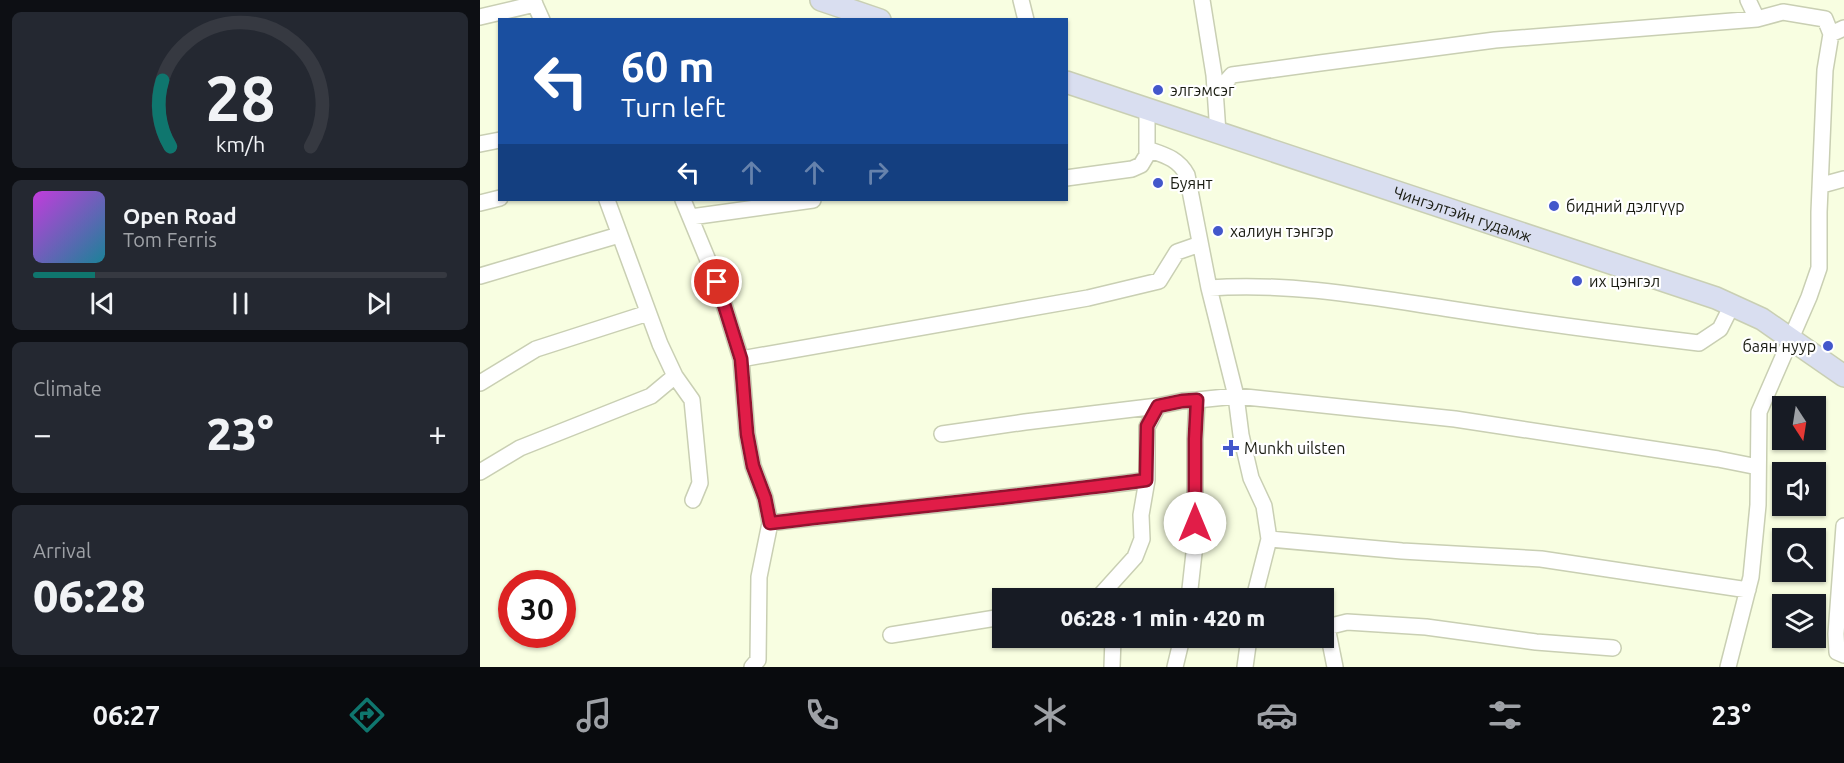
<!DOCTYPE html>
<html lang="en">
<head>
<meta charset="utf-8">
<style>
  :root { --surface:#171b24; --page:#242831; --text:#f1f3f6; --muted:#9ea1a6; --line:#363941; --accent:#0f766e }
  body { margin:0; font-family:Ubuntu,sans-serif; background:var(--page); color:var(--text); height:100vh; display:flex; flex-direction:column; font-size:22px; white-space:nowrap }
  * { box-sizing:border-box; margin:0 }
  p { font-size:20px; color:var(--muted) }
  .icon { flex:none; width:33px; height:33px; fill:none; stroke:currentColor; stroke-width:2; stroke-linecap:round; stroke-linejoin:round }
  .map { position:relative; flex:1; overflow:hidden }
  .panel { display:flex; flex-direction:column; gap:12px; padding:12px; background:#0d0f14; width:480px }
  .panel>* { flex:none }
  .guide { position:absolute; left:18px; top:18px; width:570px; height:183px; border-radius:0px; box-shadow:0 2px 4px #0004; background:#1a4fa0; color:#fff; overflow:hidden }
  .needle { width:39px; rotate:168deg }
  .fabs { position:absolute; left:1292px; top:396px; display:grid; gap:12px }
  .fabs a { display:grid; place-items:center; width:54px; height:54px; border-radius:0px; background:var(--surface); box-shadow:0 2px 4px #0004; font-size:30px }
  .speed { position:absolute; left:18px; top:570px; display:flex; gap:12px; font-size:30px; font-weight:700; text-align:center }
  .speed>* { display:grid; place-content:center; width:78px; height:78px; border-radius:50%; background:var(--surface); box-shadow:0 2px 4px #0004; line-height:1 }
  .speed .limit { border:9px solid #d22; background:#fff; color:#111 }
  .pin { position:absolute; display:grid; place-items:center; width:51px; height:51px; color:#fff; margin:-26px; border:3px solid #fff; border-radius:50%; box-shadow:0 2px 6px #0007 }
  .me { position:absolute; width:66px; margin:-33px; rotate:0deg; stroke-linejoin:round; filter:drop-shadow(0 0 4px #0008) }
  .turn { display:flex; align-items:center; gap:21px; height:126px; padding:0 24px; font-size:27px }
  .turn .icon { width:78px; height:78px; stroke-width:2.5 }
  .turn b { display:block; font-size:42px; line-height:51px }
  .lanes { display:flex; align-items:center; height:57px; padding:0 24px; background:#0003; justify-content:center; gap:30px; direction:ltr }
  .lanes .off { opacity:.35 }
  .big { font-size:45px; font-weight:800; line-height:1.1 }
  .panel .tile { flex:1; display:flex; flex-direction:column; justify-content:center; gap:9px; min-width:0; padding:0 21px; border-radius:9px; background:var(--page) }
  .panel .dial { align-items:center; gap:0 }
  .dial svg { height:156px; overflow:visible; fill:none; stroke:var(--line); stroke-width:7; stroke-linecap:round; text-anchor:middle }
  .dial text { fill:var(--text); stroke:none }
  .song { display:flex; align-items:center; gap:18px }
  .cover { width:72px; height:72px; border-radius:9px; background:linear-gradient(135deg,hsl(290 70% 55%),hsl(190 70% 35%)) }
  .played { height:6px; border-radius:3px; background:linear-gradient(90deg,var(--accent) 15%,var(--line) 15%) }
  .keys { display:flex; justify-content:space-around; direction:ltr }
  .heat { display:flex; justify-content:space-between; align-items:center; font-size:33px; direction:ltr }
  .trip { position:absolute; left:512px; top:588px; width:342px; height:60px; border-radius:0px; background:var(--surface); box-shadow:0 2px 4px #0004; font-weight:800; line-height:60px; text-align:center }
  .menu { display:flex; height:96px; justify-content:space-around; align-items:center; background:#090b0e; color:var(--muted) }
  .menu .icon { width:42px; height:42px }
  .menu .active { color:var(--accent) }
  .menu b { font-size:27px; color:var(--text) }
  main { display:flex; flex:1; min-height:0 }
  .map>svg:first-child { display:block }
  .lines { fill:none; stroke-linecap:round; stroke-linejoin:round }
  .street-casing { stroke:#c9cfb3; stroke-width:18 }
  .secondary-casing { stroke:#c9cfb3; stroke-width:24 }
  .street { stroke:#fff; stroke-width:15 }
  .secondary { stroke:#d9def0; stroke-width:21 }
  .route-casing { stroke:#92132f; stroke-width:15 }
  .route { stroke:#e11d48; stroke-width:10 }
  .poi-dot { fill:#4357cb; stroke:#fff; stroke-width:2 }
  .labels { text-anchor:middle; stroke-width:4.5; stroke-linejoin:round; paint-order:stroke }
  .poi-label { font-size:16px; fill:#1a1c12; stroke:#fff; text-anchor:start }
  .street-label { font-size:16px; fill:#1a1c12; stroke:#fff }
</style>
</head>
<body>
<main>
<section class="panel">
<div class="tile dial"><svg viewBox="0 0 100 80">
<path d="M14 69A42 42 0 1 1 86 69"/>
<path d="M14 69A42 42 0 0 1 10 35" stroke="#0f766e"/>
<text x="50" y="56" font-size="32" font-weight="700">28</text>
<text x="50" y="72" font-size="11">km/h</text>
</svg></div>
<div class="tile">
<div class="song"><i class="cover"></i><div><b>Open Road</b><p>Tom Ferris</p></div></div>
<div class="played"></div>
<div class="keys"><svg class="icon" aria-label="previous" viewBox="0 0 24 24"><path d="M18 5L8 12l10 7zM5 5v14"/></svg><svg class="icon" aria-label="pause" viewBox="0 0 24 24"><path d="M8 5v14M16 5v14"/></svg><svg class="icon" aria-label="next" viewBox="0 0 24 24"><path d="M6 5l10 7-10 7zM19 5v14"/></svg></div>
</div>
<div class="tile"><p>Climate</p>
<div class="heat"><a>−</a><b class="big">23°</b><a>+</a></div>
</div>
<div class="tile"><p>Arrival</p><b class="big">06:28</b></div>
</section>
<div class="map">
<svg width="1364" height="667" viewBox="0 0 1364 667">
  <rect width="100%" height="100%" fill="#f8fee1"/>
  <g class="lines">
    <defs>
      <path id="street" d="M53,0L62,20
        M541,0L546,20
        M722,0L734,75L738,133
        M1268,0L1277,19L1303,12L1345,19L1351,34
        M0,17L55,4
        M735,94L752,75L840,63L1015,40L1277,19
        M0,144L20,140
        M667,149C684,155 698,158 707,175L729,288L756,396L761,435L771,478L784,506L789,539L774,598
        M586,178L652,169L661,165L667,155V109
        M1342,185L1364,179
        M127,200L180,344L195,376L212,400L220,483L213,500
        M203,200L237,282L261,359L267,434L273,466L285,498L290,523L279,577L278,660L272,667
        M0,203L20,198
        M211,217L333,200
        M0,276L139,235
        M729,288C809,282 891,297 970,309C1053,322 1136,333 1219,343L1240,329L1252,305
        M261,359L608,298L679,281L697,252L720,244
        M0,383L56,349L168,313
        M462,434L545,422L678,406
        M0,472L40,448L171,396L195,376
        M290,523C416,508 541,497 667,480
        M1364,526L1356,634L1357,652L1364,655
        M789,539L922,551L1061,559L1268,590
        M618,598L655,557L662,539L661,515L667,480V427L678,406L702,401L717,400
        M709,598L715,544V439L717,400L756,396L975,419L1238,459L1278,467
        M843,627H847L855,667
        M847,627L867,622L946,627L1056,642L1133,648
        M411,635L522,617
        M632,667L633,638
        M695,667L702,638
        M765,667L769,638
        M1248,667L1271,577L1278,505L1279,412L1329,297L1339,268V212L1345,70L1351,34L1364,28"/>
      <g id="secondary">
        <path d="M341,0L400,20"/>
        <path id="s1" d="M586,82L1236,298L1282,319L1364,376"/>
      </g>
    </defs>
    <use href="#street" class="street-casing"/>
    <use href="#secondary" class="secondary-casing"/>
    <use href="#street" class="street"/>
    <use href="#secondary" class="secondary"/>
  </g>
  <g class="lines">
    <defs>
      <path id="route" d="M237,282L261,359L267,434L273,466L285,498L290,523C416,508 541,497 666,480L667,426L678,406L702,401L717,400L715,439V523"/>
    </defs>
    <use href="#route" class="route-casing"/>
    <use href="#route" class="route"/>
  </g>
  <g class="poi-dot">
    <circle cx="678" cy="90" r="6"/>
    <circle cx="678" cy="183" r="6"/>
    <circle cx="1074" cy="206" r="6"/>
    <circle cx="738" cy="231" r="6"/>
    <circle cx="1097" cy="281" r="6"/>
    <circle cx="1348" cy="346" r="6"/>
    <path d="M748 439h6v6h6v6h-6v6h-6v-6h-6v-6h6z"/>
  </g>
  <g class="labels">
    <g class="poi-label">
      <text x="690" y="96">элгэмсэг</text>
      <text x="690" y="189">Буянт</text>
      <text x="1086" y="212">бидний дэлгүүр</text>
      <text x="750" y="237">халиун тэнгэр</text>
      <text x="1109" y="287">их цэнгэл</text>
      <text x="1336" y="352" text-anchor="end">баян нуур</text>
      <text x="764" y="454">Munkh uilsten</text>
    </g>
    <g class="street-label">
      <text dy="6" stroke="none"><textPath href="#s1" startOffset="418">Чингэлтэйн гудамж</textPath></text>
    </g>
  </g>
</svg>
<div class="fabs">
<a><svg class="needle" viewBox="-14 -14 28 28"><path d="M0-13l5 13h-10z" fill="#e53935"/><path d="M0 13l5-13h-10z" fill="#9ea1a6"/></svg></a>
<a><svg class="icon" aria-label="sound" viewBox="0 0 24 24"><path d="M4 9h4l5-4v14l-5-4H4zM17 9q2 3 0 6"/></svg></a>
<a><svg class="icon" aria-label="search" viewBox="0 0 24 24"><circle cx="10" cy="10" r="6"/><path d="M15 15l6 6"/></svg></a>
<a><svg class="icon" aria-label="layers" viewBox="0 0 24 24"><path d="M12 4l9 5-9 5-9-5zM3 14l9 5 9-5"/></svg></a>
</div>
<div class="speed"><div class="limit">30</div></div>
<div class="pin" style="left:237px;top:282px;background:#d93025"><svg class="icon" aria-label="arrive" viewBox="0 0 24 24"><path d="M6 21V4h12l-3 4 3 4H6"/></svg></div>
<svg class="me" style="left:715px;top:523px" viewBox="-20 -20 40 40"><circle r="19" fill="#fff"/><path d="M0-13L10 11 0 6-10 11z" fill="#e11d48"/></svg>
<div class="trip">06:28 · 1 min · 420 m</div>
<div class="guide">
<div class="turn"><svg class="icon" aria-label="left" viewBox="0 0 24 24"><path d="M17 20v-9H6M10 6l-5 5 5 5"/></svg><div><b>60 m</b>Turn left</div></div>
<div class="lanes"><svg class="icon" aria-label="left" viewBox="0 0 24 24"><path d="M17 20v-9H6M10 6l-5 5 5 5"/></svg><svg class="icon off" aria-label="ahead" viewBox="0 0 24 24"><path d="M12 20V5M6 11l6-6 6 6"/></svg><svg class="icon off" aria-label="ahead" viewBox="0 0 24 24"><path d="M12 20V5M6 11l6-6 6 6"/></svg><svg class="icon off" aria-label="right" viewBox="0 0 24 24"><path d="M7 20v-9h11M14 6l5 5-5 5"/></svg></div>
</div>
</div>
</main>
<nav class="menu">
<b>06:27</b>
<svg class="icon active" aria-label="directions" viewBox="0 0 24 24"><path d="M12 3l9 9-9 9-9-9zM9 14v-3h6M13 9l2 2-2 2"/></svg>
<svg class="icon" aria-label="music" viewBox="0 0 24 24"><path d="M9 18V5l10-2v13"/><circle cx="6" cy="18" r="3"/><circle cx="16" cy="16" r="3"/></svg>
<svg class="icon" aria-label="phone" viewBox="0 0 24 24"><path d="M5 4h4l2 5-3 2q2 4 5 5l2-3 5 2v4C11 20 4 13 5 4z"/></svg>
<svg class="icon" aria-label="climate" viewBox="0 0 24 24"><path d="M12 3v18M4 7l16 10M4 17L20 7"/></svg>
<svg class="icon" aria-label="car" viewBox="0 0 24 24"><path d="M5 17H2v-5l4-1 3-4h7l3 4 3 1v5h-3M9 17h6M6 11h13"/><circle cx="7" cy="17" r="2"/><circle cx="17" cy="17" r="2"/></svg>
<svg class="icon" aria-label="filters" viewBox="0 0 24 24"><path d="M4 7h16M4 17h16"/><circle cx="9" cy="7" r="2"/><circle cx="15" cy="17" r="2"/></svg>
<b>23°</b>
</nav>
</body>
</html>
